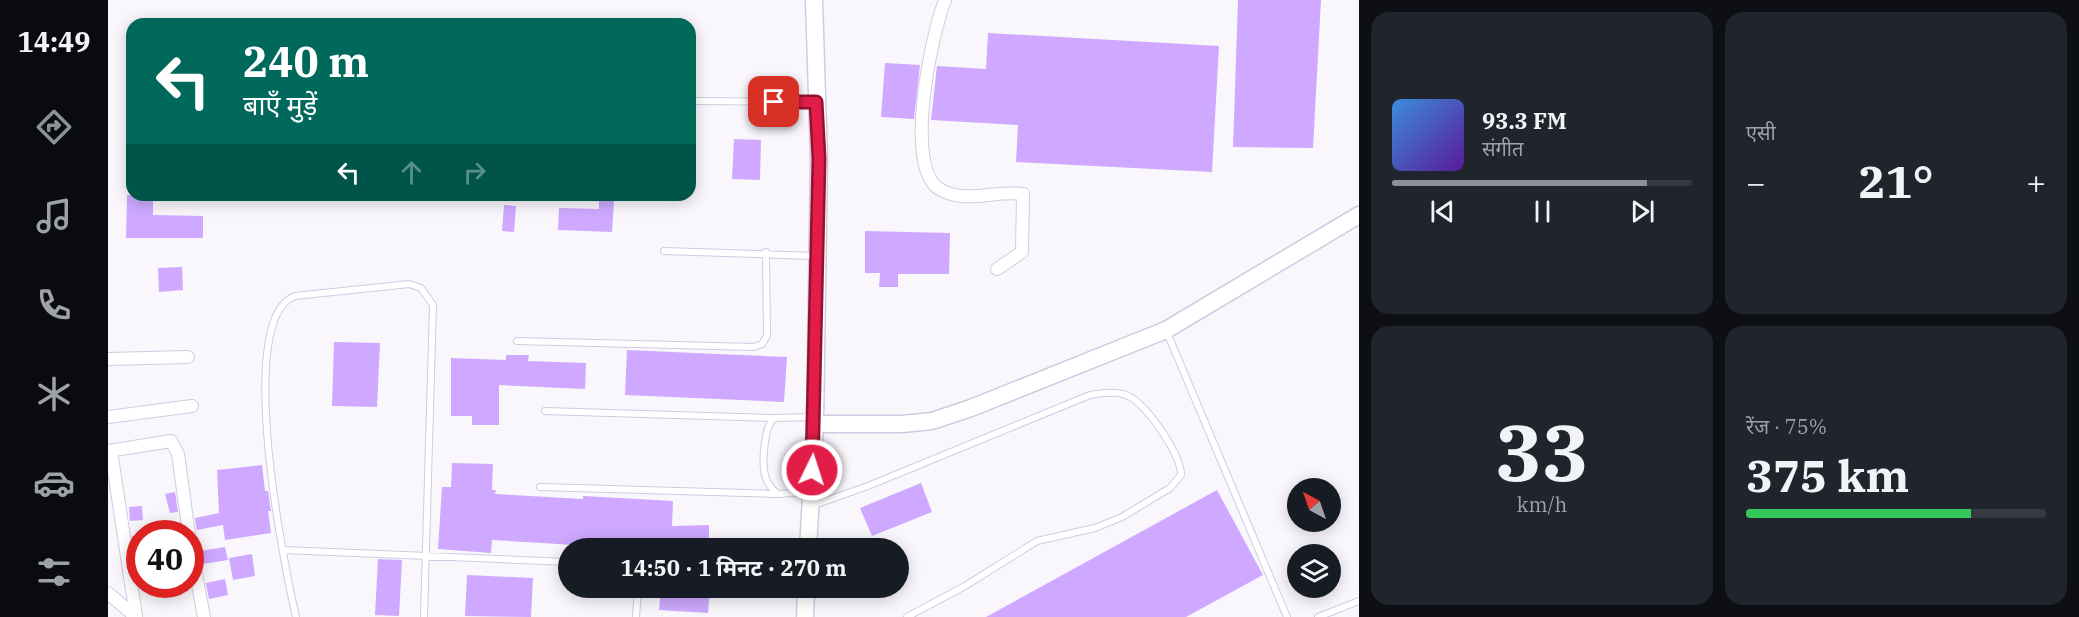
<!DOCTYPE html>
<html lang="hi">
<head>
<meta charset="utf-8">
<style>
  :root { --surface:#171b24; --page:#20242c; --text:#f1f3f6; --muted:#9ea1a6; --line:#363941; --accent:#8c9099 }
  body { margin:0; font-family:"IBM Plex Serif","Noto Sans Devanagari",serif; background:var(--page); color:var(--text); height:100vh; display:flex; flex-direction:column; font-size:22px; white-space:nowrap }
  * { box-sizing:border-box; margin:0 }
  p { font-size:20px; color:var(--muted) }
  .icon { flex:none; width:33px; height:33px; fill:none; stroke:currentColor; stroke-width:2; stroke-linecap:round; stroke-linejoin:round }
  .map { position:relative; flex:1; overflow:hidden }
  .drawer { display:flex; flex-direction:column; gap:12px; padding:12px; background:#0d0f14; width:720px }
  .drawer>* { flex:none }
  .hud { position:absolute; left:18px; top:18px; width:570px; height:183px; border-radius:18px; box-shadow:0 3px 15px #0003; background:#00695c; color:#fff; overflow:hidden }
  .needle { width:39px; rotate:320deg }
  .tools { position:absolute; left:1179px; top:478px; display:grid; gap:12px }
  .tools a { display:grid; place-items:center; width:54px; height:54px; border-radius:50%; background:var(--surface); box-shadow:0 3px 15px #0003; font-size:30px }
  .speed { position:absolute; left:18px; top:520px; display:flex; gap:12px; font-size:30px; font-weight:700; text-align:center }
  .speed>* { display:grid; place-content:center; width:78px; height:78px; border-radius:50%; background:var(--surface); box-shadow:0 3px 15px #0003; line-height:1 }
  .speed .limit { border:9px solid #d22; background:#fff; color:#111 }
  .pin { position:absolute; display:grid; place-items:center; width:51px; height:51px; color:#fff; margin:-26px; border-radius:12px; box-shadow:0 3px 9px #0006 }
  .me { position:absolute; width:66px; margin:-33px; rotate:4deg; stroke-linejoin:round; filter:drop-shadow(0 0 4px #0008) }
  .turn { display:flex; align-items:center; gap:21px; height:126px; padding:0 18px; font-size:27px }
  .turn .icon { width:78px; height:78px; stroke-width:2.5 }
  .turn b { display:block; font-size:42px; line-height:51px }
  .lanes { display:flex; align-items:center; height:57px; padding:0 18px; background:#0003; justify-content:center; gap:30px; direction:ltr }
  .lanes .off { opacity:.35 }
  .big { font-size:45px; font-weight:700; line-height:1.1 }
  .drawer .tile { flex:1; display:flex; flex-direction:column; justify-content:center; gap:9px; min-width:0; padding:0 21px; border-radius:18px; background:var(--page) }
  .drawer .dial { align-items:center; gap:0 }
  .dial b { font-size:78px; line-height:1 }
  .song { display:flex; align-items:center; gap:18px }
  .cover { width:72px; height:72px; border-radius:9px; background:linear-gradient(135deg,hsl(210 70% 55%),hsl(270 70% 35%)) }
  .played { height:6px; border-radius:3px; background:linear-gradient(90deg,var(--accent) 85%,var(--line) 85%) }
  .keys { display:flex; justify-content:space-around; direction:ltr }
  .heat { display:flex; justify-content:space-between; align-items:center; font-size:33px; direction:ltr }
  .charge { height:9px; border-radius:4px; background:linear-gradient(90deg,#34c759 75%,var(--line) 0) }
  .drawer .tiles { flex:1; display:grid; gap:12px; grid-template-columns:repeat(2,1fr) }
  .trip { position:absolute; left:450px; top:538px; width:351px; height:60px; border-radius:30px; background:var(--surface); box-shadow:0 3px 15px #0003; font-weight:700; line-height:60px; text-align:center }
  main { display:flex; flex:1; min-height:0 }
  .tab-bar { display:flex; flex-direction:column; width:108px; justify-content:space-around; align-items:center; background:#090b0e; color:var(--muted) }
  .tab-bar .icon { width:42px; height:42px }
  .tab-bar .on { color:var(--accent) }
  .tab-bar b { font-size:27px; color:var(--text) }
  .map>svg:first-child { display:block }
  .building { fill:#cea9ff }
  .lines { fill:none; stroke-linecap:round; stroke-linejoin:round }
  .lane-casing { stroke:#d2cae2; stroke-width:8 }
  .street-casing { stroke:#d2cae2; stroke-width:14 }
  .secondary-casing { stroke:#d2cae2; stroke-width:19 }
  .lane { stroke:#fff; stroke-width:6 }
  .street { stroke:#fff; stroke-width:12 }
  .secondary { stroke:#fff; stroke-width:16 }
  .route-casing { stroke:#92132f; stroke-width:15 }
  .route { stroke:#e11d48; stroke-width:10 }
</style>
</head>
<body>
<main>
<nav class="tab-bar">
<b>14:49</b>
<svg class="icon on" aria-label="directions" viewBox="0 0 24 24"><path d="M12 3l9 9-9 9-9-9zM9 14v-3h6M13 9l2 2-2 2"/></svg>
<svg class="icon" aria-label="music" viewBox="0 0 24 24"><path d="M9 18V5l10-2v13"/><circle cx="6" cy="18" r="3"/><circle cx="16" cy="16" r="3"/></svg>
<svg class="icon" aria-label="phone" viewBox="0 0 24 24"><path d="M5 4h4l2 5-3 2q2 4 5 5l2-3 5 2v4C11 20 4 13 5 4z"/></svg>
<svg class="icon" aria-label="climate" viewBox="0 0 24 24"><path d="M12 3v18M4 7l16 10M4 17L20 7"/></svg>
<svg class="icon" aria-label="car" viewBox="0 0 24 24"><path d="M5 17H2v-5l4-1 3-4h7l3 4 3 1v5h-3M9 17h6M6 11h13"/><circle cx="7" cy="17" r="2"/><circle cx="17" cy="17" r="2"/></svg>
<svg class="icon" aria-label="filters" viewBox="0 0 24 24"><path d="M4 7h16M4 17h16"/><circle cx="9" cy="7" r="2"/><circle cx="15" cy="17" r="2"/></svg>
</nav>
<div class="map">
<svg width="1251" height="617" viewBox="0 0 1251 617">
  <rect width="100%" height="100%" fill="#f9f7fc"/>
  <path class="building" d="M1130,0H1213L1205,148L1125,147Z
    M880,33L1111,46L1104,172L908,162L910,125L823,120L829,66L878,69Z
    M777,63L812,65L806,119L773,117Z
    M626,139L653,140L652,180L624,179Z
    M19,195H45V215L95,216V238H18Z
    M491,200L506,201L504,232L450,230L451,208L491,209Z
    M396,205L408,206L406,232L394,231Z
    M757,231L842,233L841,274H790V287H771L772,273H757Z
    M74,267L75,290L51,292L50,268Z
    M226,342L272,343L269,407L224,406Z
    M519,350L679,357L676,402L517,395Z
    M398,355H421L420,361L478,363L477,389L391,385V425H364V416H343V358L398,360Z
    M344,463L385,464L384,490H388L387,494L475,499V496L565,501L564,526L601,525V549H533L384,540L383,553L330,549L334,487H343Z
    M154,465L157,491H160L163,511H160L163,533L117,540L115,525L89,530L87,518L111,513L109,470Z
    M813,483L824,512L764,536L752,508Z
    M1109,490L1155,575L1078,617H878Z
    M67,492L70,512L62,513L57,494Z
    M34,506L35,520L22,521L21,507Z
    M32,534V558L28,559L24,536Z
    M117,547L120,560L95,564L92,551Z
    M144,554L147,576L125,580L121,558Z
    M270,559L294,560L291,616L267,615Z
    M359,575L425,578L423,617L357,616Z
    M117,579L120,595L101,599L98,583Z
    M553,588H602L600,613L551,610Z"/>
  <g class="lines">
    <defs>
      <path id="lane" d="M582,101L708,102
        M556,251L708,256
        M1058,330L1179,617
        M409,341L646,347L654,344L659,336L658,252
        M437,411L666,418
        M432,487L669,494
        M702,492L669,494C665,489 659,484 658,478C653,465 656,427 666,418L706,417
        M706,505L760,486L982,395C995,393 1012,390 1024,398C1042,410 1073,455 1073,475L1062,488L1014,517L987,528L929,541L857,586L799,617
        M176,550L460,562
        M188,617C176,565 126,318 187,296L301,284L313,288L325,305L316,617
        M528,617L530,588
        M1210,617L1251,601"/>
      <path id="street" d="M837,0C824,33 794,170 833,190C859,204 888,190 915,194L914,252L889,269
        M0,359L80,357
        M0,417L84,406
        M0,451L63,441L70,454L81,534
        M3,451L28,616
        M82,542L96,617
        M0,593L28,617"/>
      <path id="secondary" d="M706,0L711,159L707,424
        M700,549L707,424H794L824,421L863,408L1058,330L1251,215
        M697,617L698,588"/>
    </defs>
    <use href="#lane" class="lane-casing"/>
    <use href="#street" class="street-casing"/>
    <use href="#secondary" class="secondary-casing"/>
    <use href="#lane" class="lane"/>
    <use href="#street" class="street"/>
    <use href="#secondary" class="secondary"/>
  </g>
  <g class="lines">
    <defs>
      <path id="route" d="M666,102H708L711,159L704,470"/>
    </defs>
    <use href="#route" class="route-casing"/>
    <use href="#route" class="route"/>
  </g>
</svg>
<div class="tools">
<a><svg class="needle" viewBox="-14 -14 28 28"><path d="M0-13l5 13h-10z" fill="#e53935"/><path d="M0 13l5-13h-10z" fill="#9ea1a6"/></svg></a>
<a><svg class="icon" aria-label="layers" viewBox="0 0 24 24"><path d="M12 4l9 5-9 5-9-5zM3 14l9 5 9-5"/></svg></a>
</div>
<div class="speed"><div class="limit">40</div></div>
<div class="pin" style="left:666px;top:102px;background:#d93025"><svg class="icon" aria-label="arrive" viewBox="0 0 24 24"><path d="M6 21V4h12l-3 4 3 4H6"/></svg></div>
<svg class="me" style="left:704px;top:470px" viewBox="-20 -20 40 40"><circle r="17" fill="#e11d48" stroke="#fff" stroke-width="3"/><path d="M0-11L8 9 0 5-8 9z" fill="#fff"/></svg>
<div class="trip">14:50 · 1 मिनट · 270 m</div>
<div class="hud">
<div class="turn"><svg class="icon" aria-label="left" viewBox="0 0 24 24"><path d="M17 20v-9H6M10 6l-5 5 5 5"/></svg><div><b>240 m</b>बाएँ मुड़ें</div></div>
<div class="lanes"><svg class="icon" aria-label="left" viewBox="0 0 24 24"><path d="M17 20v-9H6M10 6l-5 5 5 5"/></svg><svg class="icon off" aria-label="ahead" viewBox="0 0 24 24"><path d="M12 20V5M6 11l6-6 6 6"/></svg><svg class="icon off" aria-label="right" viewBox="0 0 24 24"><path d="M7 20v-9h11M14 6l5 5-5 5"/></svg></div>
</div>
</div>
<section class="drawer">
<div class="tiles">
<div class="tile">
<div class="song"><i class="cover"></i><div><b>93.3 FM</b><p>संगीत</p></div></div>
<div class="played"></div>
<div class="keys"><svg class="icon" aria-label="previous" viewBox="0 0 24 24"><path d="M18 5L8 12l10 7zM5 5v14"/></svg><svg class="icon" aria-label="pause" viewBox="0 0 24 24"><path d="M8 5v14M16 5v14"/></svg><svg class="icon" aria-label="next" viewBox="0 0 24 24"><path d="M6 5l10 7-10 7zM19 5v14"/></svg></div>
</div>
<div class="tile"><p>एसी</p>
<div class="heat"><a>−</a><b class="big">21°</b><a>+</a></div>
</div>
<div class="tile dial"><b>33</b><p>km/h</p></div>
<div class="tile"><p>रेंज · 75%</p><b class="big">375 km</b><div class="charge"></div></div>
</div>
</section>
</main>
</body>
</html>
